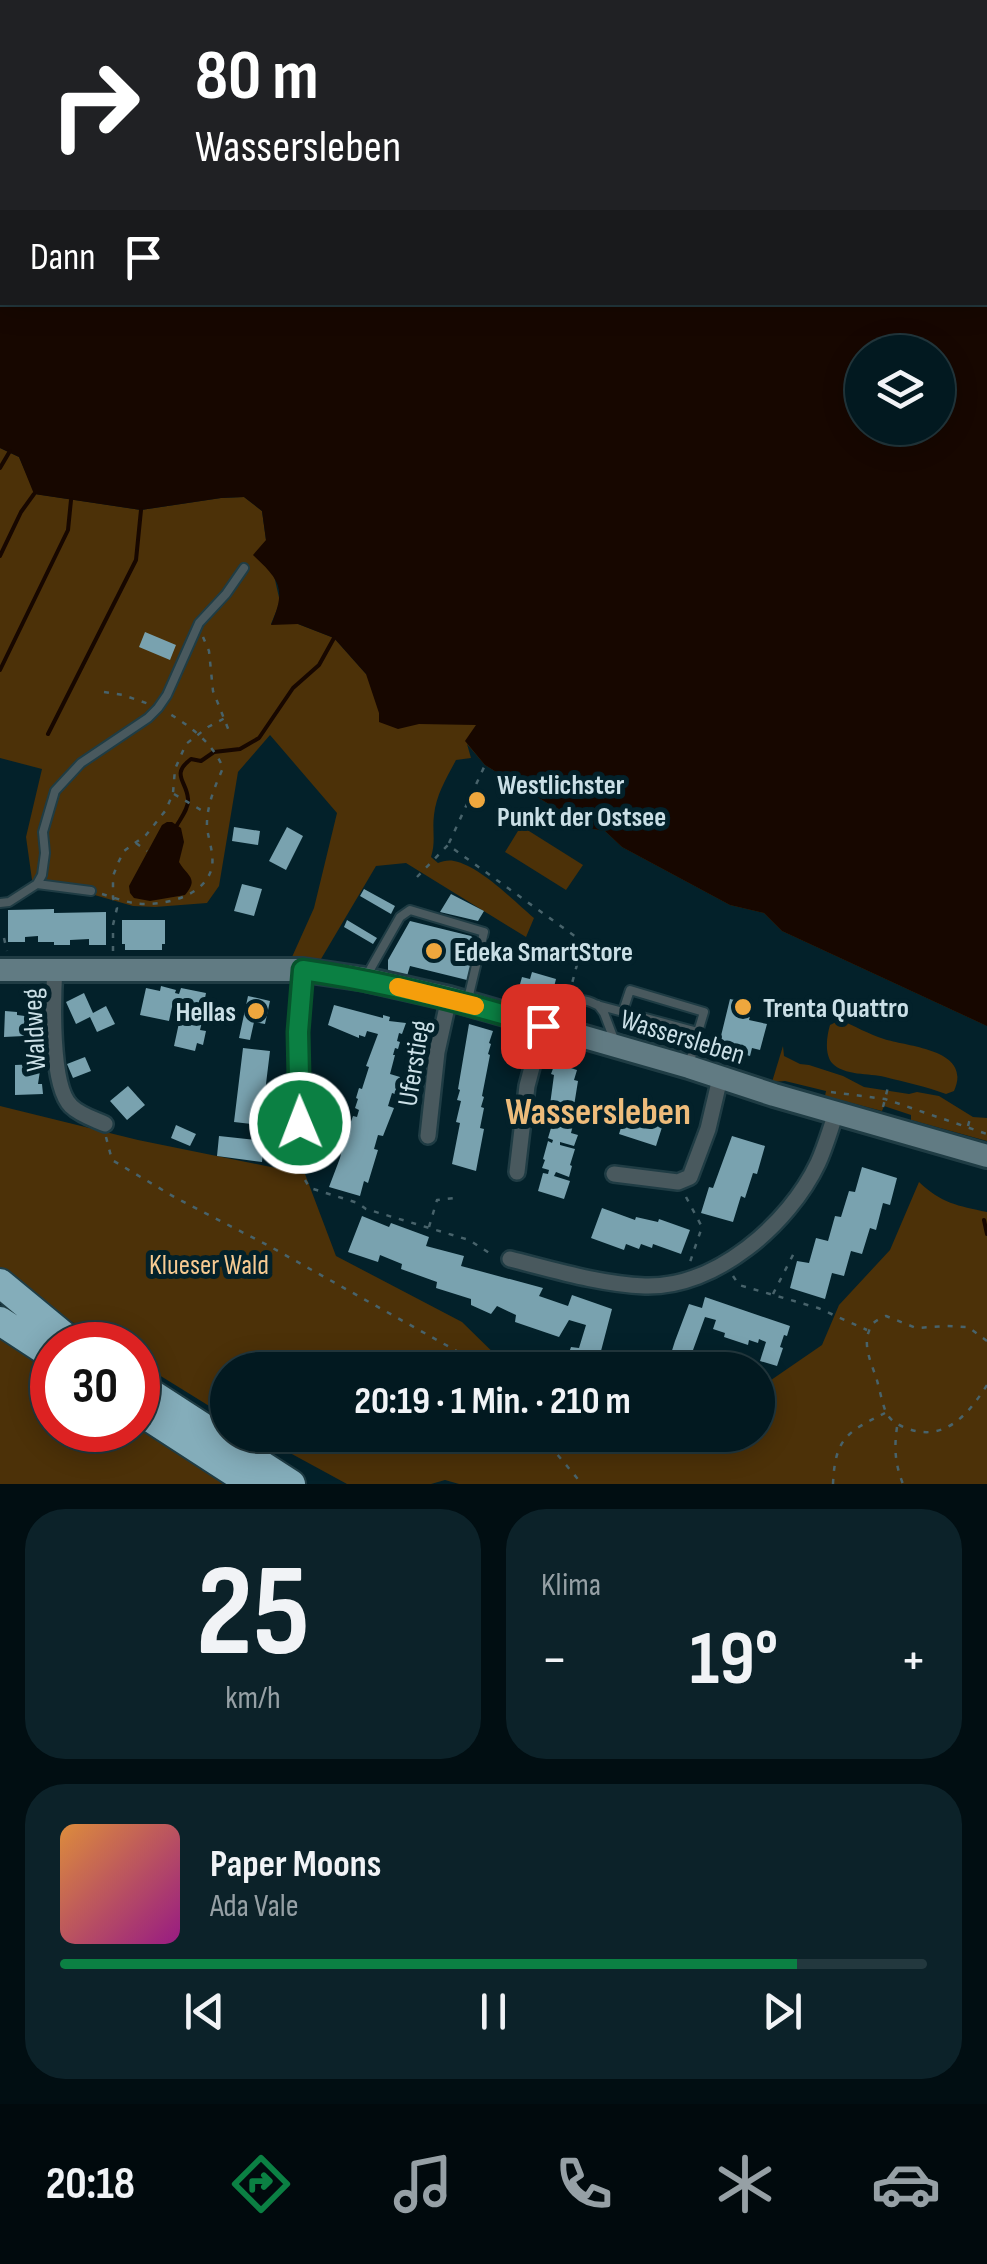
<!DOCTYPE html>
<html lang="de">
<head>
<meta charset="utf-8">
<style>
  :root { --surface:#021920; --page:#0c2229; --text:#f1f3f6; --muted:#96a0a5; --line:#23383e; --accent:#0b8043 }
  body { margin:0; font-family:"Sofia Sans Condensed",sans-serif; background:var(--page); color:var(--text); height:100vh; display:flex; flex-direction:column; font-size:38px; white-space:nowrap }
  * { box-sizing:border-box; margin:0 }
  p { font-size:32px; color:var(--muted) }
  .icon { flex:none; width:55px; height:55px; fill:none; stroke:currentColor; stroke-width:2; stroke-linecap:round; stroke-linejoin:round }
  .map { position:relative; height:1484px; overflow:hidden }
  .sheet { display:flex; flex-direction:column; gap:25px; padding:25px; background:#010e12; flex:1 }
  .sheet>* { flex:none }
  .guide { position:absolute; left:0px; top:0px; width:988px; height:305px; box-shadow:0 5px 25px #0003,0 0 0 2px var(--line); background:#202124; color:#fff; overflow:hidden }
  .tools { position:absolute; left:845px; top:335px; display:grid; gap:20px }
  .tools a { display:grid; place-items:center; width:110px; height:110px; border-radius:50%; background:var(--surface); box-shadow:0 5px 25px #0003,0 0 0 2px var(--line); font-size:50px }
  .speed { position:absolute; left:30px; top:1322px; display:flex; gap:20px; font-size:50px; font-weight:700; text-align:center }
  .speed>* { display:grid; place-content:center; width:130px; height:130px; border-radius:50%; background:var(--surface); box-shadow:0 5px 25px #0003,0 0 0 2px var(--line); line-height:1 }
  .speed .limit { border:15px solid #d22; background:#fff; color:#111 }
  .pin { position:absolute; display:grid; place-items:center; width:85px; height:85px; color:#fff; margin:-42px; border-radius:20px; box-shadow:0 5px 15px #0006 }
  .me { position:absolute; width:110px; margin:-55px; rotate:359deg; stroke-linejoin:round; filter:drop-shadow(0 0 8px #0008) }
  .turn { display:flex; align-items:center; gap:35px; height:210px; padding:0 30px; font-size:45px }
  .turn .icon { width:130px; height:130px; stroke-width:2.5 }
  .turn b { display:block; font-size:70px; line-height:85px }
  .then { display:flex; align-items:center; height:95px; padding:0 30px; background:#0003; gap:20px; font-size:38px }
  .big { font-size:75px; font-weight:700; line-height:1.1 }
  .sheet .card { flex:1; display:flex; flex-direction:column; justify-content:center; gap:15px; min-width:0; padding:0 35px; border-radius:40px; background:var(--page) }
  .sheet .dial { align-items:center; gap:0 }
  .dial b { font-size:130px; line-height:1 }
  .song { display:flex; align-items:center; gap:30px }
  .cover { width:120px; height:120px; border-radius:15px; background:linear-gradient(135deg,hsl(30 70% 55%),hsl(310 70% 35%)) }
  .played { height:10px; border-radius:5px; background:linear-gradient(90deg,var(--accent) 85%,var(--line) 85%) }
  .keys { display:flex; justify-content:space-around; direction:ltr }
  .heat { display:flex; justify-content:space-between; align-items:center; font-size:55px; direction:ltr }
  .sheet .tiles { flex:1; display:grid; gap:25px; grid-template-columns:1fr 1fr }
  .card:last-child { grid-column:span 2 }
  .trip { position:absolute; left:210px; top:1352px; width:565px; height:100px; border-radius:50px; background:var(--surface); box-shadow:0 5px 25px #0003,0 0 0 2px var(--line); font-weight:700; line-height:100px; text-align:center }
  .dock { display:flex; height:160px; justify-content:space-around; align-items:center; background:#010a0d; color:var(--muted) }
  .dock .icon { width:70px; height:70px }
  .dock .current { color:var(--accent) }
  .dock b { font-size:45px; color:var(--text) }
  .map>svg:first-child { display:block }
  .green { fill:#4c3108 }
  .water { fill:#170700; fill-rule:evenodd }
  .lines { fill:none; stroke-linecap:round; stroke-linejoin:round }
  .stream { stroke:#170700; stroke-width:4 }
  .building { fill:#79a2af }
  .lane-casing { stroke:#1f3c44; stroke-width:12 }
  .street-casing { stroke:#1f3c44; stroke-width:20 }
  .secondary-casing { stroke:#1f3c44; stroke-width:28 }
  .highway-casing { stroke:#1f3c44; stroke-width:32 }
  .path { stroke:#48636b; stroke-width:2.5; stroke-dasharray:5 8; stroke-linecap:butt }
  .lane { stroke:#49595e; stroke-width:8 }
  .street { stroke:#49595e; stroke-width:15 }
  .secondary { stroke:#617b83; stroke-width:22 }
  .highway { stroke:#84adba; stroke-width:28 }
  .route-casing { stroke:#07532c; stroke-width:25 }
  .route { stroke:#0b8043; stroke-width:18 }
  .slow { stroke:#f59e0b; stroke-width:18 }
  .poi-dot { fill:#efa73d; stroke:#03212a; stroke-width:4 }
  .labels { text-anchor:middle; stroke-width:10; stroke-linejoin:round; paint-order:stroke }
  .poi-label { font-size:28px; font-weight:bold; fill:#cadfe6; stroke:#03212a; text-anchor:start }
  .street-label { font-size:28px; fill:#cadfe6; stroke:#03212a }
  .park-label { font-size:28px; fill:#f6ca92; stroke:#03212a }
  .district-label { font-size:38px; font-weight:bold; fill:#eebc7b; stroke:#03212a }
</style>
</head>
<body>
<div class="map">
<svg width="987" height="1484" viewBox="0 0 987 1484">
  <rect width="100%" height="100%" fill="#03212a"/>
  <path class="green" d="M0,448L19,457L35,494L141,510L221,498L244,497L262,511L266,540L280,602L271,624H298L334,638L366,674L475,714L987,1026L782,931L764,913L730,905L622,847L605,831L588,828L485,765L467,744L471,758L456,760C447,777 436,795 434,815C432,830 436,842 431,857L438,863C443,861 448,860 454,861C480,866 514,901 534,918L526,937L406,863L376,866L321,959L292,957L314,908L337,813L270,735L238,772L219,886L207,903L155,907L133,906L91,894L33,887L26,837L42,769L0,758Z
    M521,826L583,865L566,890L505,852Z
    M840,1020C855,1026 868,1034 884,1039C908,1047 973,1049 954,1091L946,1094C927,1087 905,1082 885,1077C869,1073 844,1076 832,1063C824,1053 827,1035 830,1025Z
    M783,1046L784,1056L800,1064L809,1065L843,1076L864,1087L909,1094L917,1092L939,1096L973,1117L987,1118V1141L911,1120V1115L884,1106L882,1111L825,1096L826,1091L785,1081L772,1082Z
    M0,1106L138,1140L305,1174L336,1256L462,1322L511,1370H228L227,1417L138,1362V1345H110L46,1306L0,1268Z
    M919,1182C941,1203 958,1206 987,1212V1484H459L445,1480L431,1484H347L257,1435H758V1389L822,1345L839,1305L890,1250Z
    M0,1337L52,1371V1430H138V1427L225,1484H0Z"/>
  <path class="water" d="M74,0H987V1026L782,931L764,913L730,905L622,847L605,831L588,828L485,765L465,741L476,725L419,724L398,729L379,722V713L366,674L334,638L298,624L271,625C286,589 281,581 253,555L266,540L262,511L244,497L221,498L141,510L34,494L19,457L0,448V110L2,107V302H985V2H73ZM862,352H938V428H862Z
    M167,822H172L181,828L184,842L179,862C188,877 199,878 185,895L150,901L134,898L130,893L129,886L162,825Z"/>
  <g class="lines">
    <path class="stream" d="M0,468L10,451
      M0,556L21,512L34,494
      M0,670L68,530L71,500
      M48,734L136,560L141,510
      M177,825C181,818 189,808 188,799C187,781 170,775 191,759L201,761L214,752L240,749L259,738L293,688L319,665L334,638
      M984,1220L987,1234"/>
  </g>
  <path class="building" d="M145,632L176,645L170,660L139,647Z
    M234,827L260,831L258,845L232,841Z
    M287,827L303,836L286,870L269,861Z
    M242,884L262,889L254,916L234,911Z
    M364,889L395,906L391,914L360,896Z
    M451,894L484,911L478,921L440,912Z
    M54,909V913L106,912V945H89V939L70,940V945H54V942H38V936L25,937V942H8V910Z
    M122,920H165V944H162V950H125V944H122Z
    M347,920L377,938L373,944L344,927Z
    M410,921L471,936L477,942L467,980L410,966L407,976L388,971V960Z
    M532,972L556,979L554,987L559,988L554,1005L517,995L522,977L530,979Z
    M161,986L176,990L175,993L179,994L181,988L206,993L205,998L213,1000L209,1015L204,1014L200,1030L206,1031L203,1045L197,1043L195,1051L174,1046L182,1009L172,1007L169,1021L140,1015L146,988L160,991Z
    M84,993L93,1013L106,1006L115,1024L97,1032L90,1017L76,1024L66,1002Z
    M248,996L270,1001L265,1024L254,1022L250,1040L239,1038Z
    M730,999L753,1004L749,1020L767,1024L760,1050L752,1048L750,1056L732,1051L733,1043L720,1040Z
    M334,1005L383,1018V1015L390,1017L389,1021L406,1023L402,1034L399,1033L397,1041L400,1042L398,1049L395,1048L393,1055H395L390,1074L400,1077L395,1094L392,1093L388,1106L394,1108L383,1136L378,1135L374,1149L378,1150L368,1183L364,1181L360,1196L329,1187L340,1158L348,1127H349L353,1116L357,1117L359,1110L355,1108L358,1099L356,1098L359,1088L362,1089L369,1067L366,1066L378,1034L367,1031L365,1037L359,1035V1038L328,1025Z
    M5,1011L17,1012V1015L25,1016L24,1036L4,1037Z
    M469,1024L493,1031L489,1043L491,1044L488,1054L490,1055L482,1096L484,1097L481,1107L484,1108L480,1128L484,1129L476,1171L452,1164L460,1123L456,1122L461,1101L457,1100L460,1090L458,1089Z
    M243,1048L270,1051L261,1125L234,1122Z
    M85,1057L91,1071L73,1078L67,1064Z
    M555,1063L577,1070L574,1080L578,1081L573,1112L576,1113L571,1133L578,1135L574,1146L560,1142V1145L575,1149L570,1165L572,1166L569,1177L556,1172L554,1176L570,1181L564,1199L538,1191L543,1173L548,1174L549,1170L542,1168L545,1160L543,1159L548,1141L552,1143L553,1140L548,1138L551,1128L547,1127L554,1075L551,1074Z
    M41,1064L38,1084H42L43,1094L15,1095V1065Z
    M128,1086L145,1105L127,1120L110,1101Z
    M628,1106L665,1118L656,1146L619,1134Z
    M176,1125L196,1134L190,1146L171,1138Z
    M219,1136L264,1141L262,1162L217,1156Z
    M732,1136L765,1146L757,1174L753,1173L745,1198L741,1196L733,1222L701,1213L709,1187L713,1188Z
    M862,1167L897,1178L890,1205L883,1203L876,1230L870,1228L862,1254L851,1251L844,1276L832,1273L825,1299L790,1288L797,1261L809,1263L816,1238L828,1241L835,1216L841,1217L849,1191L855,1192Z
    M602,1208L635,1220L636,1217L658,1222L659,1219L690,1230L681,1254L653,1244L652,1248L641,1244L639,1249L626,1244L624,1250L591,1238Z
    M362,1216L389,1227L391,1223L429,1237L426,1246L464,1256L461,1266L543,1288L539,1296L568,1306L572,1295L612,1309L596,1370H563L571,1347L579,1348L586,1325L569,1320L559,1337L515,1322L516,1315L497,1306L491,1314L471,1305V1299L436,1288L437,1282L401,1269L402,1264L380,1255L378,1262L348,1252Z
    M705,1297L790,1326L787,1336L784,1335L780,1347L783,1348L777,1366L760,1361L766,1342L759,1339L758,1343L749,1340L748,1345L724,1337L725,1333L713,1329L716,1320L705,1317L689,1361L695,1363L693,1370H669L672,1361L669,1360L675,1341L689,1304L702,1308Z"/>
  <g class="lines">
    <defs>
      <path id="lane" d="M37,884L42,875L45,853L43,832L55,791L81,763L148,718L158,708L167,695L199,623L226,594L244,568
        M0,903L9,902L37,884L91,891
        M367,975L400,917L410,910L484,932L468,999
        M598,1005L604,1013L615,1042
        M623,1011L630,990L704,1012L698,1032
        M562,1026C567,1005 575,993 597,1005L698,1032L689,1065"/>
      <path id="street" d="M55,968C53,997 50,1086 71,1106C80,1115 94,1119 105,1124
        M428,1136L437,1052L449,998
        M303,1164L298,1032L303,970
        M517,1172L527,1086L543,1026
        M614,1174L678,1182L690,1177L708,1129L720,1078
        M510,1259C554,1270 599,1284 645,1286C716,1288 789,1224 818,1163C825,1148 830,1130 836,1113"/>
      <path id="secondary" d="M0,970H303L365,979L449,998L689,1067L774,1095L987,1156"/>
      <path id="highway" d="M0,1283L75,1345
        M0,1321L52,1355
        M138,1385L291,1484
        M138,1410L252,1484"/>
    </defs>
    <use href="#lane" class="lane-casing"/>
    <use href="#street" class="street-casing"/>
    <use href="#secondary" class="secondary-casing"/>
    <use href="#highway" class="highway-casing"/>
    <path class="path" d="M52,2L53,0
      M0,83L2,79
      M203,637L209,651L213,691L229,731
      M104,692L123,695L149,704
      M174,794L206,813
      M136,843L147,851
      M449,843L485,765
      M417,877L448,845L583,942L570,991
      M102,894C112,897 123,901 133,903C160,907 205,898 212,867C214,854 209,841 207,828C206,807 215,786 223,768C213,743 191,727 170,714
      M4,938L7,951
      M113,951V925L117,908L113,898V876L118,863L124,851L146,835L166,810L173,793L175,769L186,744L208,727L225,718
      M831,1092L885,1099L987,1134
      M883,1107L888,1087
      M968,1126L971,1115
      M106,1137L112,1160L176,1198L269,1246L478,1363L487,1370
      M305,1180L310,1188L358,1203L366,1209L469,1240L494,1256
      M686,1197L702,1227L690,1262
      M429,1227L437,1200L454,1198
      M733,1276L739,1285L818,1308L867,1330
      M773,1294L795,1251
      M987,1341L968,1327L947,1326L916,1328L886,1316C879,1319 871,1322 869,1331C863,1345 871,1363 876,1377C879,1386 883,1408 887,1414C891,1421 898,1425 906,1428C944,1443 968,1415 987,1385
      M897,1427C894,1448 895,1464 903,1484
      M541,1435L582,1484
      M833,1484C835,1438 847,1432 885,1413"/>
    <use href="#lane" class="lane"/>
    <use href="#street" class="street"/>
    <use href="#secondary" class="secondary"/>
    <use href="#highway" class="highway"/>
  </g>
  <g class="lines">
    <defs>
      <path id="route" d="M300,1123L298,1032L303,970C385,982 464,1002 543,1026"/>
    </defs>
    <use href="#route" class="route-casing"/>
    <use href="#route" class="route"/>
    <path class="slow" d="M398,987L475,1006"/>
  </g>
  <g class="poi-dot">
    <circle cx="477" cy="800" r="10"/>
    <circle cx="434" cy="951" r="10"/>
    <circle cx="743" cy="1007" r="10"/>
    <circle cx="256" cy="1011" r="10"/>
  </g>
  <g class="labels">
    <g class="poi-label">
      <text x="497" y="794">Westlichster<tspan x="497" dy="32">Punkt der Ostsee</tspan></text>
      <text x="454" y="961">Edeka SmartStore</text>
      <text x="763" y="1017">Trenta Quattro</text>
      <text x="236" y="1021" text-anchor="end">Hellas</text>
    </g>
    <g class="street-label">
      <text transform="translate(33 1030) rotate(-93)" y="10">Waldweg</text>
      <text transform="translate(683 1036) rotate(17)" y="10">Wassersleben</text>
      <text transform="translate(413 1063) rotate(-81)" y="10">Uferstieg</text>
    </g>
    <g class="park-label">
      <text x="209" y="1274">Klueser Wald</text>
    </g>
    <g class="district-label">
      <text x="598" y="1124">Wassersleben</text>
    </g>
  </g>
</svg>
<div class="tools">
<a><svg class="icon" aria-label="layers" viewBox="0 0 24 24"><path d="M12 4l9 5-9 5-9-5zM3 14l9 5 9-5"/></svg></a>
</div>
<div class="speed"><div class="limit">30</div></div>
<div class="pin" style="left:543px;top:1026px;background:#d93025"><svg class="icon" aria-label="arrive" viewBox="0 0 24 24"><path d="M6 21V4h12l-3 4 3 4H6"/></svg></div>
<svg class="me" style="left:300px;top:1123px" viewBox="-20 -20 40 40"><circle r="17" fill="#0b8043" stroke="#fff" stroke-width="3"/><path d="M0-11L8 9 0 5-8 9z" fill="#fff"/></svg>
<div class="trip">20:19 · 1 Min. · 210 m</div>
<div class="guide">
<div class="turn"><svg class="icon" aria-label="right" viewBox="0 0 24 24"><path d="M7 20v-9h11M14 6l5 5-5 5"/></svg><div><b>80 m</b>Wassersleben</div></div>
<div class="then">Dann<svg class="icon" aria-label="arrive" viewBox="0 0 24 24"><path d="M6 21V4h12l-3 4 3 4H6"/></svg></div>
</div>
</div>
<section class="sheet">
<div class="tiles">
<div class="card dial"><b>25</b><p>km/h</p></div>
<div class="card"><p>Klima</p>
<div class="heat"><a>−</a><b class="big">19°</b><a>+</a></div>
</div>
<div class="card">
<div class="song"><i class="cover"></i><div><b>Paper Moons</b><p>Ada Vale</p></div></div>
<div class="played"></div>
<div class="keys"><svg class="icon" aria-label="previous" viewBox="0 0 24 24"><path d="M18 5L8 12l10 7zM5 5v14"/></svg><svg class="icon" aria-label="pause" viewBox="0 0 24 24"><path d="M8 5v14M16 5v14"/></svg><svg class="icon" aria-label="next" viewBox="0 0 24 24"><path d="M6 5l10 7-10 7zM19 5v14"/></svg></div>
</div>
</div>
</section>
<nav class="dock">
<b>20:18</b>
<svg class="icon current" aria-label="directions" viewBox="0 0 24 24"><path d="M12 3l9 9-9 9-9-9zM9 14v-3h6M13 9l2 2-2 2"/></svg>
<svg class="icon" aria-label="music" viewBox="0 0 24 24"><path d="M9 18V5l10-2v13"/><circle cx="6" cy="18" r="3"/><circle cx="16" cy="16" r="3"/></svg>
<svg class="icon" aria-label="phone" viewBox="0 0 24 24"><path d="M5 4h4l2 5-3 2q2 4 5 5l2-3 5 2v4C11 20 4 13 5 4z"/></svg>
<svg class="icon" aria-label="climate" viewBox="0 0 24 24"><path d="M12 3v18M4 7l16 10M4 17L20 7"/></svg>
<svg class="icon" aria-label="car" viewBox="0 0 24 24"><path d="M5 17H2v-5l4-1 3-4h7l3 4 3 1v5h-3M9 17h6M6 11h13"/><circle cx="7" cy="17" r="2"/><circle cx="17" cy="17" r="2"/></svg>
</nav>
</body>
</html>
